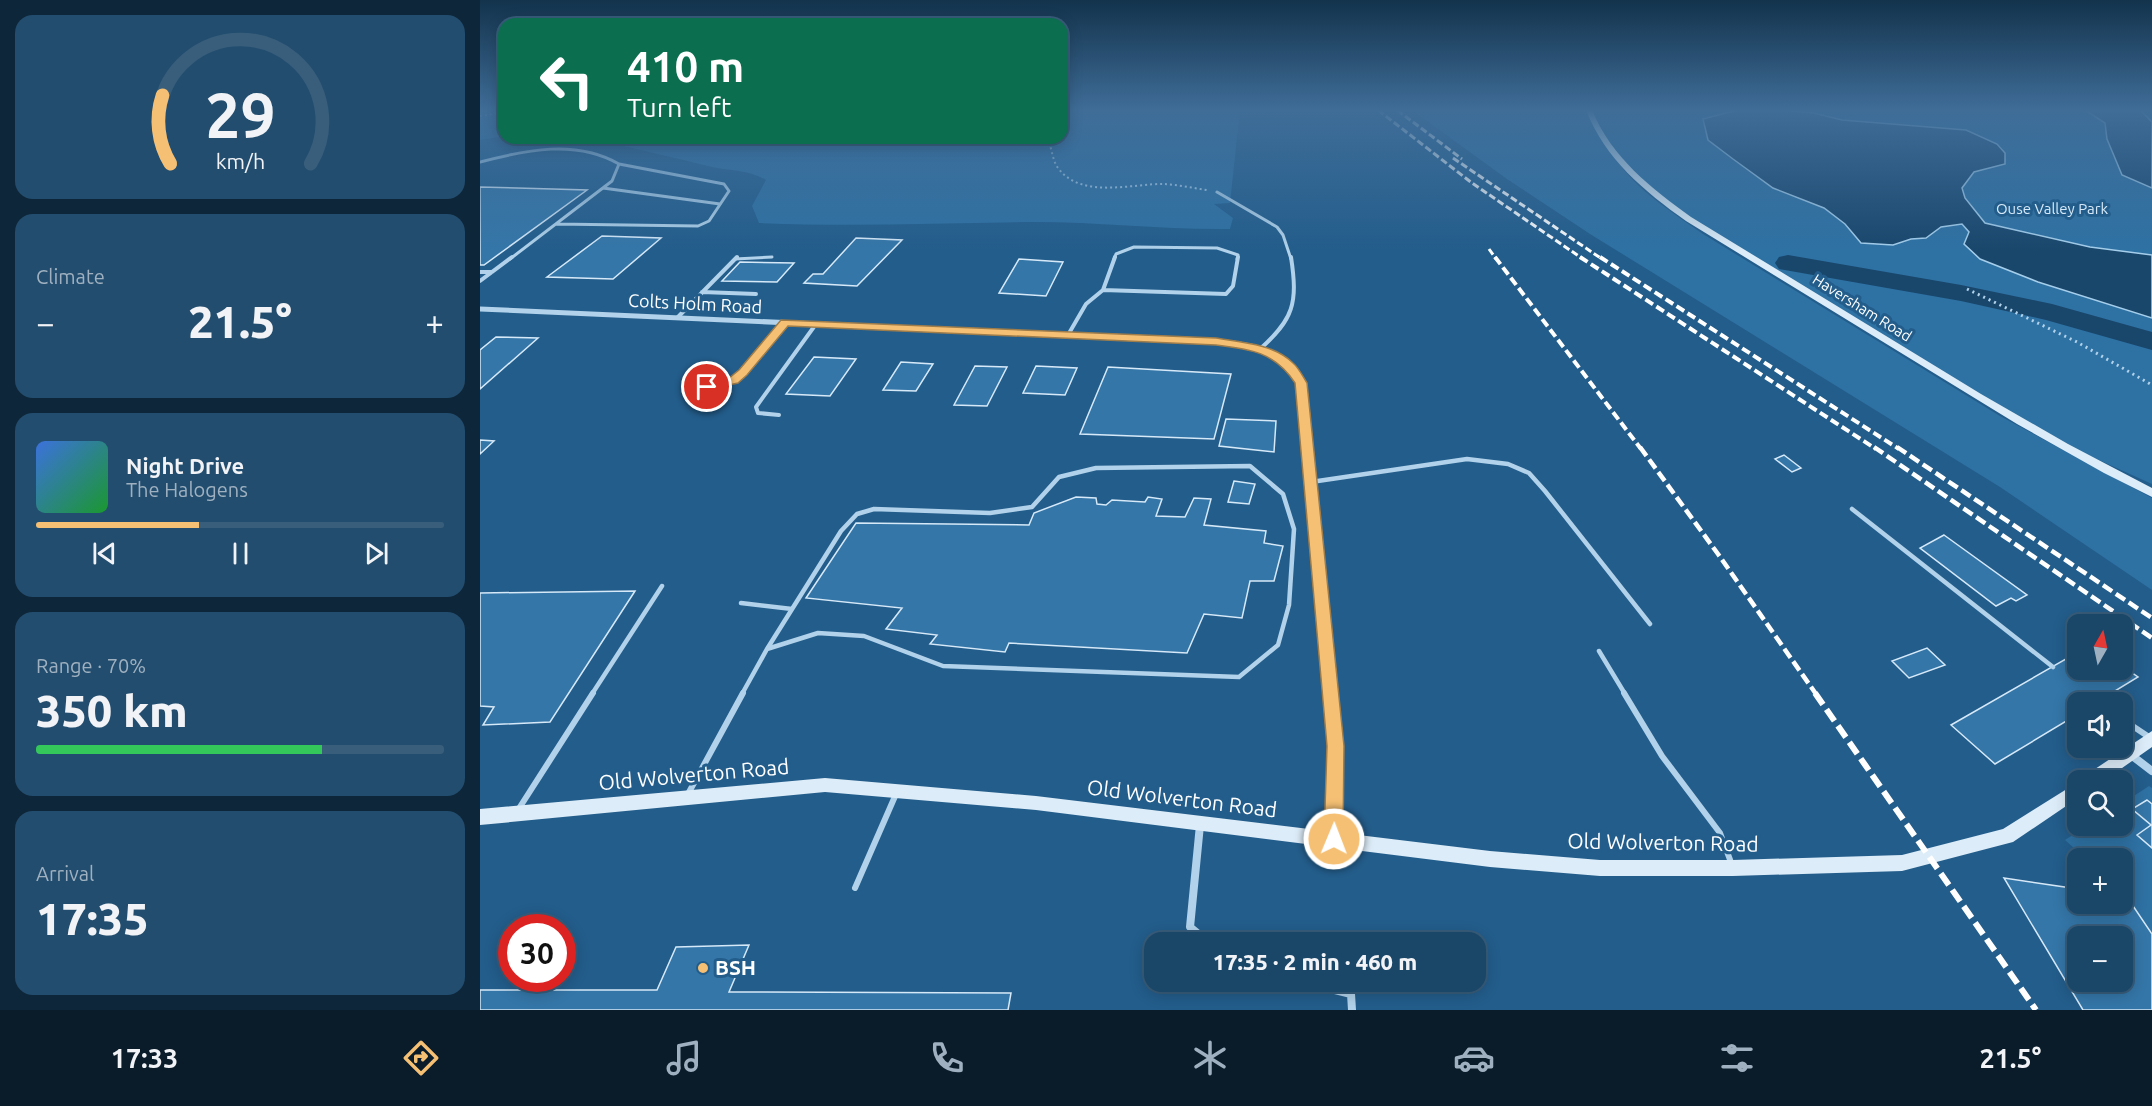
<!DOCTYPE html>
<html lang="en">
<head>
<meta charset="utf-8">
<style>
  :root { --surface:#1a4668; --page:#234d6e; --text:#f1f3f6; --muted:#9fb1c0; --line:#385e7c; --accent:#f5c074 }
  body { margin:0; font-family:Ubuntu,sans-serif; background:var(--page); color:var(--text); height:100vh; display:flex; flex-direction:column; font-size:22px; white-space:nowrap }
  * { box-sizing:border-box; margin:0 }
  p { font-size:20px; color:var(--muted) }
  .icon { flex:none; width:33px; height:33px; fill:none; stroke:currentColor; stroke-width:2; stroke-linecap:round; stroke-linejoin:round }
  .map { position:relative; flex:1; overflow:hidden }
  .sheet { display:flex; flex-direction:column; gap:15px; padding:15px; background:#0e2639; width:480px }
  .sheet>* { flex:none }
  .hud { position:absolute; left:18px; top:18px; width:570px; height:126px; border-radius:18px; box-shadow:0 3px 15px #0003,0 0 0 2px var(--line); background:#0b6e4f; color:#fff; overflow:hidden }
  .needle { width:39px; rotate:9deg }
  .buttons { position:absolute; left:1587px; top:614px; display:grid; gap:12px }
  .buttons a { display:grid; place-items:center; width:66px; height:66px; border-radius:12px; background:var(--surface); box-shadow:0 3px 15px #0003,0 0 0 2px var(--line); font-size:30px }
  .speed { position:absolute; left:18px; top:914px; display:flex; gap:12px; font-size:30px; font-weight:700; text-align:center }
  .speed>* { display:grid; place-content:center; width:78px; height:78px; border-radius:50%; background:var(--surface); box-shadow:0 3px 15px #0003,0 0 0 2px var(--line); line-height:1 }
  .speed .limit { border:9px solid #d22; background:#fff; color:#111 }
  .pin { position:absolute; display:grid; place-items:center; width:51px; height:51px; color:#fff; margin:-26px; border:3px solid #fff; border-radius:50%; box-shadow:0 2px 6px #0007 }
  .me { position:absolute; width:66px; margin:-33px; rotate:1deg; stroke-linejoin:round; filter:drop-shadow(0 0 4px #0008) }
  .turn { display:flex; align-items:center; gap:21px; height:126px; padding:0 30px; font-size:27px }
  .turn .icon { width:78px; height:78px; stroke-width:2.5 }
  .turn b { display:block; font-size:42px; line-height:51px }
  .big { font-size:45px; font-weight:800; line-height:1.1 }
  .sheet .widget { flex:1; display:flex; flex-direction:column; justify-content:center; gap:9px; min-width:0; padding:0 21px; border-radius:18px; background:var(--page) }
  .sheet .dial { align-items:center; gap:0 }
  .dial svg { height:156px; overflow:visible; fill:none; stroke:var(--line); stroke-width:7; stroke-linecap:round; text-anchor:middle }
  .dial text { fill:var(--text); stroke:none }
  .song { display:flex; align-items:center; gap:18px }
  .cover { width:72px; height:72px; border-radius:9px; background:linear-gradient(135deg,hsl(220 70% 55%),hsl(130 70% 35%)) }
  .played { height:6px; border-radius:3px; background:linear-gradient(90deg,var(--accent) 40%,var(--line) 40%) }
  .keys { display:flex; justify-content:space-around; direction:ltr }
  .heat { display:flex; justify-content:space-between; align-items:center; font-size:33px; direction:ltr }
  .charge { height:9px; border-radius:4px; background:linear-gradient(90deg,#34c759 70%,var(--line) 0) }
  .trip { position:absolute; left:664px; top:932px; width:342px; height:60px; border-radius:18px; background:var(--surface); box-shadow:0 3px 15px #0003,0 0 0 2px var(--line); font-weight:800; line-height:60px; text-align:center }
  .tab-bar { display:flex; height:96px; justify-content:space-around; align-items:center; background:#0a1c2a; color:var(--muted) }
  .tab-bar .icon { width:42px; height:42px }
  .tab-bar .current { color:var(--accent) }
  .tab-bar b { font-size:27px; color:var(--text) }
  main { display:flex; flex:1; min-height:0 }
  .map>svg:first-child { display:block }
  .green { fill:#2e71a3 }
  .water { fill:#19466b; stroke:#a5ceeb; stroke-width:1.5 }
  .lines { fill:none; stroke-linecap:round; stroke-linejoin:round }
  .river { fill:#19466b; fill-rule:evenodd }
  .building { fill:#3476a8; stroke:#d6e9f8; stroke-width:1.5; fill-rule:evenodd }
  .path-far1 { stroke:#b1d2ea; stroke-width:2; stroke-dasharray:2 3; stroke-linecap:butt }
  .path { stroke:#b1d2ea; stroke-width:3; stroke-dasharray:2 4; stroke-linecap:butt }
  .lane-far3 { stroke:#b1d2ea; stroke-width:3 }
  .lane-far2 { stroke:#b1d2ea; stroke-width:4 }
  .lane-far1 { stroke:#b1d2ea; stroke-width:4.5 }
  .lane { stroke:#b1d2ea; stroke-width:6 }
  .street-far2 { stroke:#b1d2ea; stroke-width:5 }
  .street-far1 { stroke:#b1d2ea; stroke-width:7 }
  .street { stroke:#b1d2ea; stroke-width:8 }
  .secondary { fill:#dcecf8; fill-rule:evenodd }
  .rail-far3 { stroke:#fff; stroke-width:3; stroke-dasharray:7 3; stroke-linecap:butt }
  .rail-far2 { stroke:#fff; stroke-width:4; stroke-dasharray:9 4; stroke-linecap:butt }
  .rail-far1 { stroke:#fff; stroke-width:4.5; stroke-dasharray:11 4.5; stroke-linecap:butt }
  .rail { stroke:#fff; stroke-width:6; stroke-dasharray:14 6; stroke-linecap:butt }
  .route { fill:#f5c074; stroke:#9f7d4b; stroke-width:1.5 }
  .poi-dot { fill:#f5c074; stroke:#235d8b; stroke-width:2 }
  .labels { text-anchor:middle; stroke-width:6; stroke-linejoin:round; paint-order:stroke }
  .far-park-label { font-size:15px; fill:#d6e9f8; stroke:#235d8b }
  .far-street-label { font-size:15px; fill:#fff; stroke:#235d8b }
  .street-label { font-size:18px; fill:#fff; stroke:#235d8b }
  .near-street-label { font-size:21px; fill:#fff; stroke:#235d8b }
  .near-poi-label { font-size:21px; font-weight:bold; fill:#fff; stroke:#235d8b; text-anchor:start }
</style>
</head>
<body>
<main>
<section class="sheet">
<div class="widget dial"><svg viewBox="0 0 100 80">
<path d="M14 69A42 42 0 1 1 86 69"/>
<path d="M14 69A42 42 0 0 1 10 34" stroke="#f5c074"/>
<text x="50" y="56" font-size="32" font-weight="700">29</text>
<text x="50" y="72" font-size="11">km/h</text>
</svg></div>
<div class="widget"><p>Climate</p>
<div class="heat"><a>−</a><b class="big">21.5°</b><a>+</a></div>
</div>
<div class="widget">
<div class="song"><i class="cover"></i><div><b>Night Drive</b><p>The Halogens</p></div></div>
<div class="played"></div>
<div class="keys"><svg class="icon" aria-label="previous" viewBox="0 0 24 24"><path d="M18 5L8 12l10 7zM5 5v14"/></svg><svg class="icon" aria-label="pause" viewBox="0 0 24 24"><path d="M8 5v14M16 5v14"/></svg><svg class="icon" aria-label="next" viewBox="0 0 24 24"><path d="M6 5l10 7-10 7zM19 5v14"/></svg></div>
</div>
<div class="widget"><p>Range · 70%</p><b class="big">350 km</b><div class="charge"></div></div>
<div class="widget"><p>Arrival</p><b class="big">17:35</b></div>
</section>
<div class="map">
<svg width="1672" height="1010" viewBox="0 0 1672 1010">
  <rect width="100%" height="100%" fill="#235d8b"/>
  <path class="green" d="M0,110H24V136L0,140Z
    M582,110H760L750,203L734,204L753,218L750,229C685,230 619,222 554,222C462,223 371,227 279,223L272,206L286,180C269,170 251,171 232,167C191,157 150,147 109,138H582Z
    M932,110H1672V484L1568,437L1201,212L1141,166C1162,194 1195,214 1223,234L1520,416L1672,498V590L1520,487L1110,234L1027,179Z
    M1669,786L1672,788V934L1643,893L1642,858H1605L1585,840L1608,825H1642L1643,803Z"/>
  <path class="water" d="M1298,110L1334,113L1362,120L1486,130L1517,144L1525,153V164L1494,172L1482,188L1485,198L1505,223L1610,247L1672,255V318L1558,282L1500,259L1484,244L1489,232L1482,224L1461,227L1446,238L1431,239L1413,245L1381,243L1365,224L1344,208L1293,188L1253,159L1228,140L1223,119L1254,111Z
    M1605,110H1660L1672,122V188L1642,175L1627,139L1625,123Z"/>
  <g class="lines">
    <path class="river" d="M1308,255L1481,285L1572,304L1672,332V350L1566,320L1481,301L1299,269L1295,263L1299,257Z"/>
  </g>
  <path class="building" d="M0,187L107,190L4,265H0Z
    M122,236L181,238L133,279L67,277Z
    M376,238L422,240L377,286L324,283L333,274H343Z
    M539,259L583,262L566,296L519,293Z
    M260,262L314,263L297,282L242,281Z
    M16,337L58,338L0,389V350Z
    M334,357L376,359L350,396L306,394Z
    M421,362L453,364L436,391L403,390Z
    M495,366L527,367L507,406L474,405Z
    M556,366L597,368L585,395L543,393Z
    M628,367L751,374L734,439L600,434Z
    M746,419L796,421L794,452L739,446Z
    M0,440L14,441L0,454Z
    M1304,455L1321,468L1312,472L1295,459Z
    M754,481L775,484L769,504L748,502Z
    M596,497L616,498L617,504L626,505L632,500L665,502L668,497L682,499L676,516L705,517L714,498L731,499L724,525L786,531L784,543L803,546L794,581H770L762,618L724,614L707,653L529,643L525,652L450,644L457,635L406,629L422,608L326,598L376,523L549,525L554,513Z
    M1464,535L1547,595L1536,601L1531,598L1516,606L1440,548Z
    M155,591L70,722L3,725L14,707L0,706V593Z
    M1447,648L1465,665L1429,678L1412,661Z
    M1598,652V669H1642V666L1658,677L1617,702H1598V714L1515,764L1471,725Z
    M1667,800L1672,804V848L1657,835L1671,825L1652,809Z
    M1524,878L1598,889V903H1642V896L1647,897L1672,934V1010H1603ZM1598,936H1642V981H1598Z
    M269,945L249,992L531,993L528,1010H0V990H177L196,947Z"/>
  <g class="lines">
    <path class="path-far1" d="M0,116L24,112
      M567,138C572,147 572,160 578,168C602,200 653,183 685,184C699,185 713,188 727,190"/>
    <path class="path" d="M1487,289L1597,342L1672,385"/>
    <path class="lane-far3" d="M0,162C46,150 96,139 139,164L132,181L30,259
      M123,188L240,204
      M737,192L797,227L803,235L811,259
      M76,224L218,226L229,221L249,191L244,184L139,164
      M255,259L292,257
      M634,259L636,254L654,247L737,248L758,255L757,259"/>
    <path class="lane-far2" d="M0,272H12
      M0,281L32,257
      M623,290L746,294L753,286L758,257
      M623,290L635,257
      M222,292L276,294
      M197,318L257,257
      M588,335L606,304L623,290
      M779,350C814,319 818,303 811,257
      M227,387L253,380L263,373L305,323
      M299,415L278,413L276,407L336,324"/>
    <path class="lane-far1" d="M770,466L803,494L814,529L809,605L798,645L759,677L463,666L384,636L338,633L287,649L361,531L377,514L394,509L510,513L552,507L579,477L616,468Z
      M831,482L987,459L1028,464L1049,473L1065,491L1170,624
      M1372,509L1573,667
      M261,603L312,609
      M1119,651L1145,694
      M112,694L182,586
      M262,694L287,649"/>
    <path class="lane" d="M1144,693L1182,756L1240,833L1252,865
      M1642,719L1669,737
      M208,794L263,693
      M38,810L113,693
      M375,888L416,794"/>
    <path class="street-far2" d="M0,309L737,342C765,346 810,352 821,384C826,399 826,432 827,449"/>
    <path class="street-far1" d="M827,447L850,694"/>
    <path class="street" d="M850,693L855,746L854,838
      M1651,755L1672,771
      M720,825L710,927L728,942
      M819,981L871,994L872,1010"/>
    <path class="secondary" d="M1106,110H1112C1132,158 1171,188 1211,217L1501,394L1588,444L1672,488V497L1624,473L1537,424L1206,221C1164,191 1125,159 1106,110Z
      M1672,731V747L1625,780H1604L1606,775Z
      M345,778L556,796L1010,851L1120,860H1253L1422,855L1523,829L1598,782V798L1533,842L1422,871L1253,876H1120L1010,867L556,810L345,792L0,825V809Z"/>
    <path class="rail-far3" d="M898,110L992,183L1103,259
      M917,110L982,159
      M973,158L1122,259
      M1009,249L1016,259"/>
    <path class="rail-far2" d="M1015,257L1161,449
      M1100,257L1396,449
      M1120,257L1419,449"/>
    <path class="rail-far1" d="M1160,447L1238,554L1336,694
      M1394,447L1672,638
      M1417,447L1672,618"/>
    <path class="rail" d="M1335,693L1556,1010"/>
  </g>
  <linearGradient id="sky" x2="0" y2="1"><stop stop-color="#13334c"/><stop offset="0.44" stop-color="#3f6d98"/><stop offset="1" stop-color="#3f6d98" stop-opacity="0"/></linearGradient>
  <rect width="1672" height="251" fill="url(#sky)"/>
  <path class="route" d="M301,320L736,338C761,342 794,344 813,363C819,368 823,377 827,383L864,746L863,839L860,845L854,848L847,845L844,839L847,746L815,383C795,352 770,349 736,345L308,326L267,375L258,383L227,390L223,389V384L249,378L259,370Z"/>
  <circle class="poi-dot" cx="223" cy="968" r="6"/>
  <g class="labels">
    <g class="far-park-label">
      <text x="1572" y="214">Ouse Valley Park</text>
    </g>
    <g class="far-street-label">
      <text transform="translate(1382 308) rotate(32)" y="5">Haversham Road</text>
    </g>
    <g class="street-label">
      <text transform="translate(215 304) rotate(3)" y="6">Colts Holm Road</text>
    </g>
    <g class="near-street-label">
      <text transform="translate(214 775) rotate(-5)" y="7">Old Wolverton Road</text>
      <text transform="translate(702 799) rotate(7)" y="7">Old Wolverton Road</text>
      <text transform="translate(1183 843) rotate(1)" y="7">Old Wolverton Road</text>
    </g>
    <g class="near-poi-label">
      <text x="235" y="975">BSH</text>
    </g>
  </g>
</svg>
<div class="buttons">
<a><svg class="needle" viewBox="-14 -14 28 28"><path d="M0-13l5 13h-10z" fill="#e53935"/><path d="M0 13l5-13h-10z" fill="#9fb1c0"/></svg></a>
<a><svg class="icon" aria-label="sound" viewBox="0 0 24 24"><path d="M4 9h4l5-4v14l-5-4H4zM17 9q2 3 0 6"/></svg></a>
<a><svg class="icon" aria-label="search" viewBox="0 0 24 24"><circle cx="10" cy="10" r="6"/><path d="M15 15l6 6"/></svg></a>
<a>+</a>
<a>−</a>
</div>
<div class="speed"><div class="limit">30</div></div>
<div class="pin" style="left:227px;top:387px;background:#d93025"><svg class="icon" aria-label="arrive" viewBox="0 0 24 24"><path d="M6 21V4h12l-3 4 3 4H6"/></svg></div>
<svg class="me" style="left:854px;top:839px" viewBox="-20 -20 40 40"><circle r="17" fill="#f5c074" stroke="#fff" stroke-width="3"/><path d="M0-11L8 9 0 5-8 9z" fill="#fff"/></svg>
<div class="trip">17:35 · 2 min · 460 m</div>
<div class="hud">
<div class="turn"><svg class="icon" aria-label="left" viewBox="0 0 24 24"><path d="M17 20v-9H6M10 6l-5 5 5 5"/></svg><div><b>410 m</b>Turn left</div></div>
</div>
</div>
</main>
<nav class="tab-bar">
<b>17:33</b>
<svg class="icon current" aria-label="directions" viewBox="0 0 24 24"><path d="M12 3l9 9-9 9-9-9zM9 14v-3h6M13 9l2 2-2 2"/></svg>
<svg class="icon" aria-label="music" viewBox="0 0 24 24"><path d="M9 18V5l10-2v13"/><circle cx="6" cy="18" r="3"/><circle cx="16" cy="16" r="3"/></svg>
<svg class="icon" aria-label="phone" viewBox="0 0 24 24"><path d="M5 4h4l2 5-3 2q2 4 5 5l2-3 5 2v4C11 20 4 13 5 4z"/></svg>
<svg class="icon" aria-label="climate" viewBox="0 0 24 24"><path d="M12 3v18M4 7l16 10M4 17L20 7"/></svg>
<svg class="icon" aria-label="car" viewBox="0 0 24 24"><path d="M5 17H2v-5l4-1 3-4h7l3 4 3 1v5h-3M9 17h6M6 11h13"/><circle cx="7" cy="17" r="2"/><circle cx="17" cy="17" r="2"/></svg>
<svg class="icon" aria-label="filters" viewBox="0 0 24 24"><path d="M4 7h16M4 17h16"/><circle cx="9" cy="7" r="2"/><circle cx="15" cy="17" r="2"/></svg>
<b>21.5°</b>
</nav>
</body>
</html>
